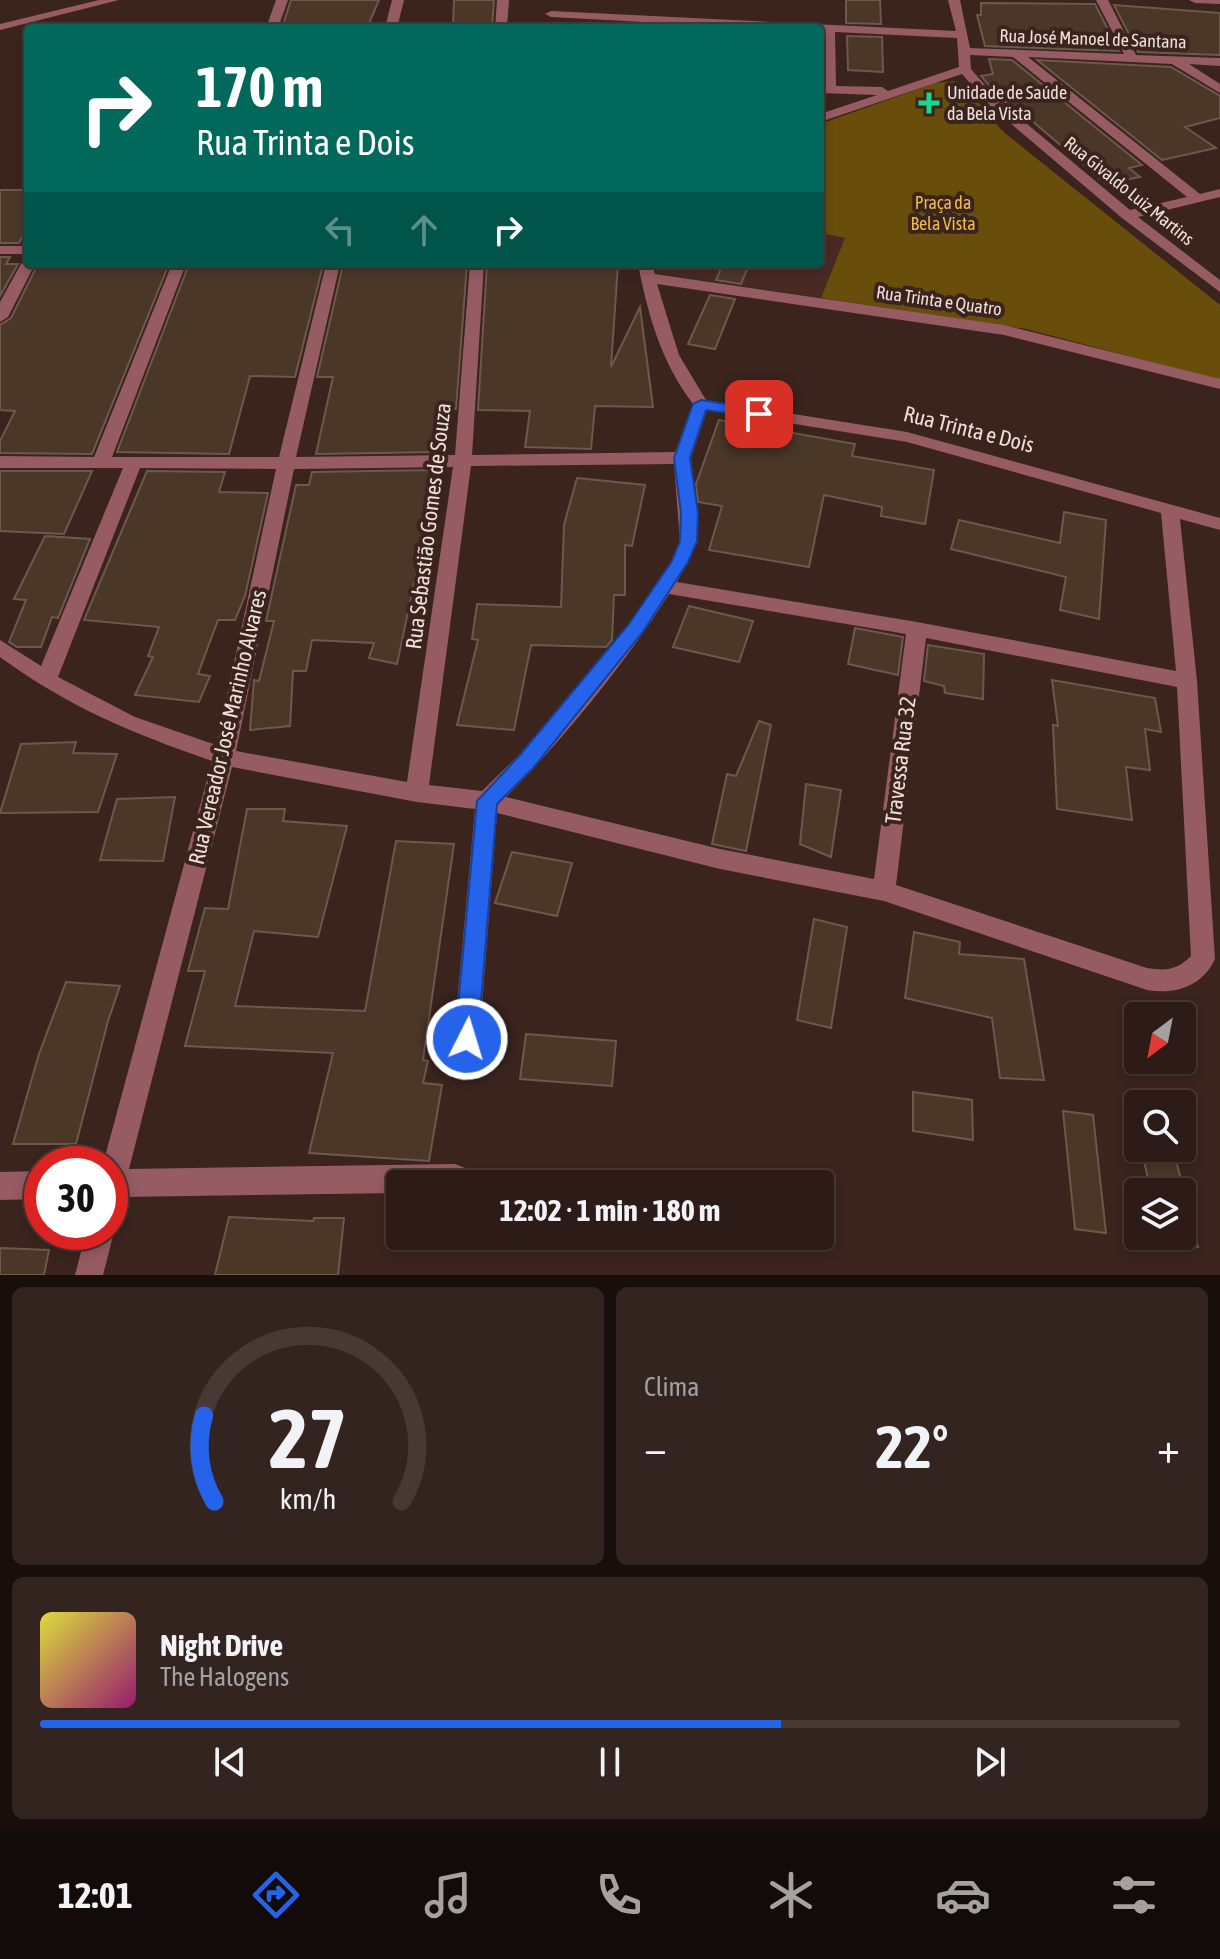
<!DOCTYPE html>
<html lang="pt">
<head>
<meta charset="utf-8">
<style>
  :root { --surface:#2c1b16; --page:#34241f; --text:#f1f3f6; --muted:#a6a1a1; --line:#483935; --accent:#2563eb }
  body { margin:0; font-family:"Asap Condensed",sans-serif; background:var(--page); color:var(--text); height:100vh; display:flex; flex-direction:column; font-size:30px; white-space:nowrap }
  * { box-sizing:border-box; margin:0 }
  p { font-size:26px; color:var(--muted) }
  .icon { flex:none; width:44px; height:44px; fill:none; stroke:currentColor; stroke-width:2; stroke-linecap:round; stroke-linejoin:round }
  .map { position:relative; height:1275px; overflow:hidden }
  .drawer { display:flex; flex-direction:column; gap:12px; padding:12px; background:#180f0c; flex:1 }
  .drawer>* { flex:none }
  .guide { position:absolute; left:24px; top:24px; width:800px; height:244px; border-radius:8px; box-shadow:0 4px 12px #0003,0 0 0 2px var(--line); background:#00695c; color:#fff; overflow:hidden }
  .needle { width:52px; rotate:212deg }
  .buttons { position:absolute; left:1124px; top:1002px; display:grid; gap:16px }
  .buttons a { display:grid; place-items:center; width:72px; height:72px; border-radius:8px; background:var(--surface); box-shadow:0 4px 12px #0003,0 0 0 2px var(--line); font-size:40px }
  .speed { position:absolute; left:24px; top:1146px; display:flex; gap:16px; font-size:40px; font-weight:700; text-align:center }
  .speed>* { display:grid; place-content:center; width:104px; height:104px; border-radius:50%; background:var(--surface); box-shadow:0 4px 12px #0003,0 0 0 2px var(--line); line-height:1 }
  .speed .limit { border:12px solid #d22; background:#fff; color:#111 }
  .pin { position:absolute; display:grid; place-items:center; width:68px; height:68px; color:#fff; margin:-34px; border-radius:16px; box-shadow:0 4px 12px #0006 }
  .me { position:absolute; width:88px; margin:-44px; rotate:5deg; stroke-linejoin:round; filter:drop-shadow(0 0 6px #0008) }
  .turn { display:flex; align-items:center; gap:28px; height:168px; padding:0 40px; font-size:36px }
  .turn .icon { width:104px; height:104px; stroke-width:2.5 }
  .turn b { display:block; font-size:56px; line-height:68px }
  .lanes { display:flex; align-items:center; height:76px; padding:0 40px; background:#0003; justify-content:center; gap:40px; direction:ltr }
  .lanes .off { opacity:.35 }
  .big { font-size:60px; font-weight:700; line-height:1.1 }
  .drawer .tile { flex:1; display:flex; flex-direction:column; justify-content:center; gap:12px; min-width:0; padding:0 28px; border-radius:12px; background:var(--page) }
  .drawer .dial { align-items:center; gap:0 }
  .dial svg { height:208px; overflow:visible; fill:none; stroke:var(--line); stroke-width:7; stroke-linecap:round; text-anchor:middle }
  .dial text { fill:var(--text); stroke:none }
  .song { display:flex; align-items:center; gap:24px }
  .cover { width:96px; height:96px; border-radius:12px; background:linear-gradient(135deg,hsl(60 70% 55%),hsl(320 70% 35%)) }
  .played { height:8px; border-radius:4px; background:linear-gradient(90deg,var(--accent) 65%,var(--line) 65%) }
  .keys { display:flex; justify-content:space-around; direction:ltr }
  .heat { display:flex; justify-content:space-between; align-items:center; font-size:44px; direction:ltr }
  .drawer .tiles { flex:1; display:grid; gap:12px; grid-template-columns:1fr 1fr }
  .tile:last-child { grid-column:span 2 }
  .trip { position:absolute; left:386px; top:1170px; width:448px; height:80px; border-radius:8px; background:var(--surface); box-shadow:0 4px 12px #0003,0 0 0 2px var(--line); font-weight:700; line-height:80px; text-align:center }
  .tabs { display:flex; height:128px; justify-content:space-around; align-items:center; background:#120b09; color:var(--muted) }
  .tabs .icon { width:56px; height:56px }
  .tabs .active { color:var(--accent) }
  .tabs b { font-size:36px; color:var(--text) }
  .map>svg:first-child { display:block }
  .built { fill:#482a23 }
  .green { fill:#684d0b }
  .building { fill:#4a3728; stroke:#6d5949; stroke-width:2 }
  .lines { fill:none; stroke-linecap:round; stroke-linejoin:round }
  .minor { fill:#965b63; fill-rule:evenodd }
  .route { fill:#2563eb; stroke:#184099; stroke-width:2 }
  .poi-dot { fill:#18d989; stroke:#3b241e; stroke-width:3 }
  .labels { text-anchor:middle; stroke-width:8; stroke-linejoin:round; paint-order:stroke }
  .far-street-label { font-size:18px; fill:#eedfdb; stroke:#3b241e }
  .far-poi-label { font-size:18px; fill:#eedfdb; stroke:#3b241e; text-anchor:start }
  .far-park-label { font-size:18px; fill:#f0bc46; stroke:#3b241e }
  .street-label { font-size:22px; fill:#eedfdb; stroke:#3b241e }
</style>
</head>
<body>
<div class="map">
<svg width="1220" height="1275" viewBox="0 0 1220 1275">
  <rect width="100%" height="100%" fill="#3b241e"/>
  <path class="built" d="M820,233L845,238L821,298L656,273L654,264H820Z"/>
  <path class="green" d="M954,81C969,85 991,121 1006,134L1220,305V380L1026,329L821,298L845,238L820,233V124L935,83Z"/>
  <path class="building" d="M291,0H379L367,28H282Z
    M454,0H494L492,28H453Z
    M846,0H880L881,24L846,23Z
    M981,3L1095,4L1119,51L985,46L977,15H981Z
    M1114,5L1220,13V55L1138,52Z
    M847,36L882,37L883,72L848,70Z
    M989,59L1012,60L1142,165L1129,168L1140,177L1106,184L1018,109L1015,110L999,97L981,76L993,74Z
    M1037,60L1171,67L1220,96V118L1185,127L1216,148L1162,160Z
    M0,190H28V227L19,243H0Z
    M0,257H10L6,264H18L0,296Z
    M38,264H169L92,454L0,453V441L15,411L0,410V325L11,318Z
    M189,264L323,265L295,377L250,376L229,454L117,452Z
    M467,264L456,409H446L439,452L316,454L333,377H317L343,265Z
    M487,264H618L611,367L640,307L653,407L595,406L591,449L525,447L530,411L478,410Z
    M723,264L748,267L741,284L716,280Z
    M710,295L735,299L715,349L688,344Z
    M719,420L855,444L852,456L934,470L925,524L881,516L882,507L824,495L809,567L709,550L722,506L698,502L696,484Z
    M436,470L435,478H442L429,560H419L397,664L369,658L374,643L312,640L306,671H293L290,726L250,730L254,680L259,681L274,621H266L296,485H309L312,472Z
    M0,471H92L64,534L0,531Z
    M147,471L225,472L219,492L268,493L245,596L235,620H218L198,674L210,676L199,702L135,695L153,657L148,656L159,627L84,620Z
    M577,478L645,485L632,546L625,545V595H614L612,640L606,647L531,645L514,730L457,725L478,640L472,639L477,604L561,607L564,525Z
    M1064,512L1106,520L1099,619L1060,610L1066,577L951,549L959,520L1060,543Z
    M45,536L90,539L58,618L52,617L41,647H17L9,642L26,600L14,599Z
    M689,606L753,621L739,662L673,647Z
    M855,628L903,637L898,675L848,664Z
    M928,645L984,654L983,699L945,693L944,686L924,681Z
    M1052,680L1155,698L1161,732L1145,729L1150,770L1126,767L1132,820L1057,809L1053,725L1058,726Z
    M759,721L771,725L746,851L712,844L727,774L736,776Z
    M76,742L73,753L117,754L98,812L0,813L21,744Z
    M806,784L841,790L831,857L800,844Z
    M175,797L163,861L100,860L117,799Z
    M247,809H285L283,821L347,826L318,937L254,931L235,1006L365,1011L396,841L454,844L423,1060L428,1061L423,1083L442,1085L429,1161L309,1153L333,1053L185,1046L205,971H188L205,908L228,909Z
    M512,852L572,863L557,916L495,903Z
    M814,919L847,927L831,1028L797,1020Z
    M914,932L960,942L959,954L1024,959L1044,1080L1000,1078L992,1018L905,998Z
    M66,982L120,986L108,1021L76,1144H13L39,1054Z
    M526,1034L616,1041L612,1086L520,1079Z
    M913,1092L972,1100L973,1140L913,1131Z
    M1063,1111L1093,1115L1106,1233L1075,1229Z
    M1141,1148H1173L1198,1247L1164,1246L1162,1236H1182V1192H1151Z
    M229,1217L313,1221L314,1218H344L338,1275H215Z
    M0,1248L49,1250L44,1275H0Z"/>
  <g class="lines">
    <path class="minor" d="M99,0H119L0,30V24Z
      M276,0H288L278,28H266Z
      M392,0H404L397,28H385Z
      M497,0H509L507,28H495Z
      M948,0H960L970,48L1124,54L1096,0H1108L1136,55L1220,58V66L1189,64L1220,84V93L1172,64L1028,57L1200,194L1220,189V197L1138,217L1220,280V292L1122,218L989,105L962,74L820,122V114L877,95L820,93V85H824L823,32L820,28H753L551,17L545,14L551,11L956,31ZM835,32L957,38L959,67L888,91L882,87L836,86ZM970,55L1013,57L1187,197L1130,210L997,99L971,69Z
      M1189,0H1220V4L1195,3Z
      M0,246H28V254H0Z
      M28,260V264H35L8,317L0,322V302L21,264Z
      M172,264H186L112,457H279L326,264H340L296,457L455,455L470,264H484L472,455L675,452L693,404C661,362 648,315 638,264H652L655,274L1004,325L1220,379V389L1004,335L657,284L679,355L706,400L907,432L1220,518V530L1180,519L1197,681L1215,959C1203,986 1175,995 1147,990L884,901L720,869L497,813L477,1069L473,1078L464,1081L455,1078L451,1069L475,809L417,802L232,767L129,1169L455,1164L465,1168L469,1178L466,1184H400V1193L120,1197L110,1202V1164H103L212,761C132,733 70,708 0,657V640L41,666L123,468H0V456L94,457ZM707,410L907,442L1161,513L1176,671L917,622L677,582L698,541L691,458ZM674,464L680,541L671,561L629,624L519,755L482,791L429,785L471,466ZM453,467L407,782L236,751L294,469ZM140,468L276,469L216,745L135,717L58,677ZM669,594L906,634L874,879L720,849L506,797C566,736 623,666 669,594ZM926,638L1177,687L1191,956C1177,970 1166,971 1147,968L896,885Z
      M42,1171V1199L0,1200V1172Z
      M110,1222L114,1232L103,1275H75L86,1232H110Z"/>
  </g>
  <path class="route" d="M701,400L759,409L767,414L759,418L706,410L690,458L698,513L697,541L688,562L642,633L534,767L497,804L478,1039L475,1047L467,1050L458,1047L455,1039L477,801L520,755L629,624L672,561L680,541L681,513L674,458L693,404Z"/>
  <path class="poi-dot" d="M925 91h8v8h8v8h-8v8h-8v-8h-8v-8h8z"/>
  <g class="labels">
    <g class="far-street-label">
      <text transform="translate(1093 39) rotate(2)" y="6">Rua José Manoel de Santana</text>
      <text transform="translate(1129 191) rotate(39)" y="6">Rua Givaldo Luiz Martins</text>
      <text transform="translate(939 301) rotate(8)" y="6">Rua Trinta e Quatro</text>
    </g>
    <g class="far-poi-label">
      <text x="947" y="99">Unidade de Saúde<tspan x="947" dy="21">da Bela Vista</tspan></text>
    </g>
    <g class="far-park-label">
      <text x="943" y="209">Praça da<tspan x="943" dy="21">Bela Vista</tspan></text>
    </g>
    <g class="street-label">
      <text transform="translate(969 429) rotate(14)" y="8">Rua Trinta e Dois</text>
      <text transform="translate(428 526) rotate(-83)" y="8">Rua Sebastião Gomes de Souza</text>
      <text transform="translate(227 727) rotate(-77)" y="8">Rua Vereador José Marinho Alvares</text>
      <text transform="translate(900 760) rotate(-83)" y="8">Travessa Rua 32</text>
    </g>
  </g>
</svg>
<div class="buttons">
<a><svg class="needle" viewBox="-14 -14 28 28"><path d="M0-13l5 13h-10z" fill="#e53935"/><path d="M0 13l5-13h-10z" fill="#a6a1a1"/></svg></a>
<a><svg class="icon" aria-label="search" viewBox="0 0 24 24"><circle cx="10" cy="10" r="6"/><path d="M15 15l6 6"/></svg></a>
<a><svg class="icon" aria-label="layers" viewBox="0 0 24 24"><path d="M12 4l9 5-9 5-9-5zM3 14l9 5 9-5"/></svg></a>
</div>
<div class="speed"><div class="limit">30</div></div>
<div class="pin" style="left:759px;top:414px;background:#d93025"><svg class="icon" aria-label="arrive" viewBox="0 0 24 24"><path d="M6 21V4h12l-3 4 3 4H6"/></svg></div>
<svg class="me" style="left:467px;top:1039px" viewBox="-20 -20 40 40"><circle r="17" fill="#2563eb" stroke="#fff" stroke-width="3"/><path d="M0-11L8 9 0 5-8 9z" fill="#fff"/></svg>
<div class="trip">12:02 · 1 min · 180 m</div>
<div class="guide">
<div class="turn"><svg class="icon" aria-label="right" viewBox="0 0 24 24"><path d="M7 20v-9h11M14 6l5 5-5 5"/></svg><div><b>170 m</b>Rua Trinta e Dois</div></div>
<div class="lanes"><svg class="icon off" aria-label="left" viewBox="0 0 24 24"><path d="M17 20v-9H6M10 6l-5 5 5 5"/></svg><svg class="icon off" aria-label="ahead" viewBox="0 0 24 24"><path d="M12 20V5M6 11l6-6 6 6"/></svg><svg class="icon" aria-label="right" viewBox="0 0 24 24"><path d="M7 20v-9h11M14 6l5 5-5 5"/></svg></div>
</div>
</div>
<section class="drawer">
<div class="tiles">
<div class="tile dial"><svg viewBox="0 0 100 80">
<path d="M14 69A42 42 0 1 1 86 69"/>
<path d="M14 69A42 42 0 0 1 10 36" stroke="#2563eb"/>
<text x="50" y="56" font-size="32" font-weight="700">27</text>
<text x="50" y="72" font-size="11">km/h</text>
</svg></div>
<div class="tile"><p>Clima</p>
<div class="heat"><a>−</a><b class="big">22°</b><a>+</a></div>
</div>
<div class="tile">
<div class="song"><i class="cover"></i><div><b>Night Drive</b><p>The Halogens</p></div></div>
<div class="played"></div>
<div class="keys"><svg class="icon" aria-label="previous" viewBox="0 0 24 24"><path d="M18 5L8 12l10 7zM5 5v14"/></svg><svg class="icon" aria-label="pause" viewBox="0 0 24 24"><path d="M8 5v14M16 5v14"/></svg><svg class="icon" aria-label="next" viewBox="0 0 24 24"><path d="M6 5l10 7-10 7zM19 5v14"/></svg></div>
</div>
</div>
</section>
<nav class="tabs">
<b>12:01</b>
<svg class="icon active" aria-label="directions" viewBox="0 0 24 24"><path d="M12 3l9 9-9 9-9-9zM9 14v-3h6M13 9l2 2-2 2"/></svg>
<svg class="icon" aria-label="music" viewBox="0 0 24 24"><path d="M9 18V5l10-2v13"/><circle cx="6" cy="18" r="3"/><circle cx="16" cy="16" r="3"/></svg>
<svg class="icon" aria-label="phone" viewBox="0 0 24 24"><path d="M5 4h4l2 5-3 2q2 4 5 5l2-3 5 2v4C11 20 4 13 5 4z"/></svg>
<svg class="icon" aria-label="climate" viewBox="0 0 24 24"><path d="M12 3v18M4 7l16 10M4 17L20 7"/></svg>
<svg class="icon" aria-label="car" viewBox="0 0 24 24"><path d="M5 17H2v-5l4-1 3-4h7l3 4 3 1v5h-3M9 17h6M6 11h13"/><circle cx="7" cy="17" r="2"/><circle cx="17" cy="17" r="2"/></svg>
<svg class="icon" aria-label="filters" viewBox="0 0 24 24"><path d="M4 7h16M4 17h16"/><circle cx="9" cy="7" r="2"/><circle cx="15" cy="17" r="2"/></svg>
</nav>
</body>
</html>
